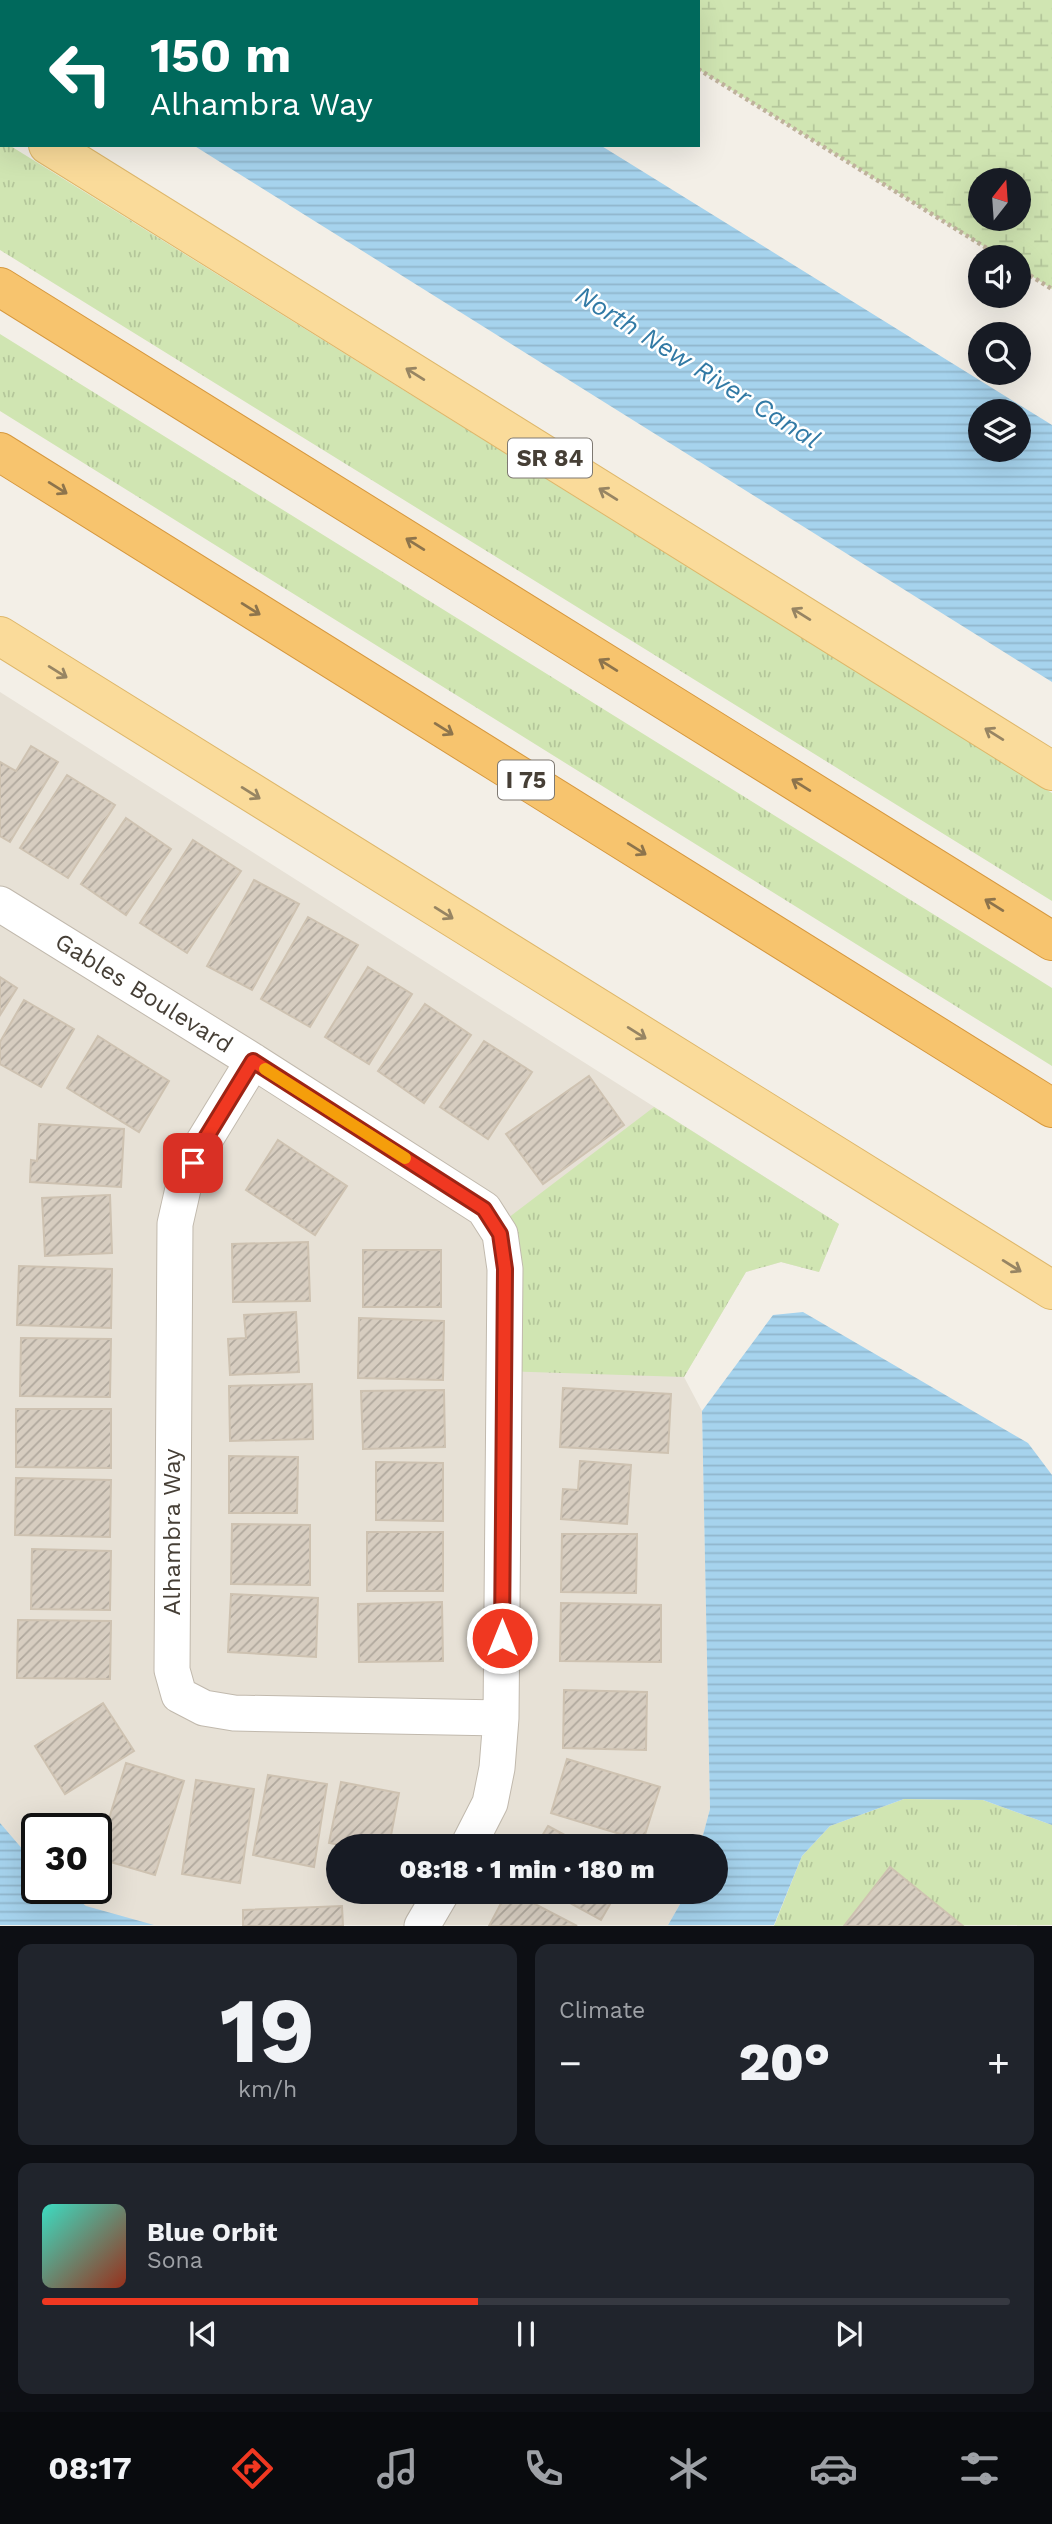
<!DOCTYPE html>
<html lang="en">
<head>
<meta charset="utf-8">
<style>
  :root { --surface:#171b24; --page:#20242c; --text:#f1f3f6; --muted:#9ea1a6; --line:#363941; --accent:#f03821 }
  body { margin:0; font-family:"Work Sans",sans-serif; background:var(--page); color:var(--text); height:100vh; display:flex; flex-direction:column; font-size:26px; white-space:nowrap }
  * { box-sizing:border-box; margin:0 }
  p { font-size:23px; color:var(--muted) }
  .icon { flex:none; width:38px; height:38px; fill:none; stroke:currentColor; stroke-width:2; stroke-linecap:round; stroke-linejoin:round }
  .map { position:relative; height:1926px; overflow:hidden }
  .details { display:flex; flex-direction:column; gap:18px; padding:18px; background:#0d0f14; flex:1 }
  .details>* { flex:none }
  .banner { position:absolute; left:0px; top:0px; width:700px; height:147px; box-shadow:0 7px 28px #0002; background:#00695c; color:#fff; overflow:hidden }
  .needle { width:46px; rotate:17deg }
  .buttons { position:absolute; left:968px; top:168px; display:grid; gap:14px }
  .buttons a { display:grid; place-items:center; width:63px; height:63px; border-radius:50%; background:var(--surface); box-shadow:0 7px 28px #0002; font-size:35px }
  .speed { position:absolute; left:21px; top:1813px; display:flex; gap:14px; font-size:35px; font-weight:700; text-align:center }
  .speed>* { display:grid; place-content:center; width:91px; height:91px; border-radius:50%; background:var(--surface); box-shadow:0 7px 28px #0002; line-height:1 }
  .speed .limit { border:4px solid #111; border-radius:10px; background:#fff; color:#111 }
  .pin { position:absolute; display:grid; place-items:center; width:60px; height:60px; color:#fff; margin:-30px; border-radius:14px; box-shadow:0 4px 10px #0006 }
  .me { position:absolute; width:77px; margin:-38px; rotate:0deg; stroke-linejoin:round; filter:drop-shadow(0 0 5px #0008) }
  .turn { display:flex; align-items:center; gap:24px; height:147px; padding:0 35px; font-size:32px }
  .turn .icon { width:91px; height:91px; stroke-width:2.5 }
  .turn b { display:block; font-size:49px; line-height:60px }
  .big { font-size:52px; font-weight:800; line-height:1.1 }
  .details .widget { flex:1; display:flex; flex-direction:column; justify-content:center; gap:10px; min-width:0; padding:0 24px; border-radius:14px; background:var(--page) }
  .details .dial { align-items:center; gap:0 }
  .dial b { font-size:91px; line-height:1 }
  .song { display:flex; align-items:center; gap:21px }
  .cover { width:84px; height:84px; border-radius:10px; background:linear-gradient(135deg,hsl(170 70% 55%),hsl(10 70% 35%)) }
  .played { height:7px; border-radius:4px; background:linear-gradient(90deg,var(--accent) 45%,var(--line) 45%) }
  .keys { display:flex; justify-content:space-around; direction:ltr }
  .heat { display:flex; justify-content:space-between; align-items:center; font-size:38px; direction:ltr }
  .details .tiles { flex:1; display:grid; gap:18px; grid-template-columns:1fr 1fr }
  .widget:last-child { grid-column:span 2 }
  .trip { position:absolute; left:326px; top:1834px; width:402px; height:70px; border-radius:35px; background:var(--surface); box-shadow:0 7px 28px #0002; font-weight:800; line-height:70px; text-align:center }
  .tab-bar { display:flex; height:112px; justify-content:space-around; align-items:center; background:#090b0e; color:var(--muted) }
  .tab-bar .icon { width:49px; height:49px }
  .tab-bar .selected { color:var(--accent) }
  .tab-bar b { font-size:32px; color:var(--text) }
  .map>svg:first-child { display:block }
  .residential { fill:#e7e1d6; fill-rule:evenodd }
  .grass { fill:url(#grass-tufts) }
  .wetland { fill:url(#wetland-marsh); fill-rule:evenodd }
  .water { fill:url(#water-rules); fill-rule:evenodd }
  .building { fill:url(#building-hatch); stroke:#cec2b1; stroke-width:2 }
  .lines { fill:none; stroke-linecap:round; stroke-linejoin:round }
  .street-casing { stroke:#c1b9ad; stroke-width:37 }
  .primary-casing { stroke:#deb76a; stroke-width:40 }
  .highway-casing { stroke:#d6983e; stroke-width:40 }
  .path { stroke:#bfb19c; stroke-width:4.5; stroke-dasharray:3.5 3.5; stroke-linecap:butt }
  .street { stroke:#fff; stroke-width:35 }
  .primary { stroke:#fadb9a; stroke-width:38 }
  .highway { stroke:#f7c46e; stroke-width:38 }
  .oneway { stroke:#978563 }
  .oneway2 { stroke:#8d744c }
  .route-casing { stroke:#9c2415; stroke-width:18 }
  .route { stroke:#f03821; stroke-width:12 }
  .slow { stroke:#f59e0b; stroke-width:12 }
  .labels { text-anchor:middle; stroke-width:5; stroke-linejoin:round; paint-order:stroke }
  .shield { fill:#fff; stroke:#7e7972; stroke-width:2 }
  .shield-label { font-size:23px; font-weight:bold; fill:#463f36 }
  .street-label { font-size:24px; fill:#463f36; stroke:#fff }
  .water-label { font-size:26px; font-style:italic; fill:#327aa5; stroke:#fff }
</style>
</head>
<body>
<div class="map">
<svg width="1052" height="1926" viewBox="0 0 1052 1926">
  <defs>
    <pattern id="grass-tufts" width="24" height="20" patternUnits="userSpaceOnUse" patternTransform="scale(1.75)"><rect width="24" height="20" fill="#d0e5b2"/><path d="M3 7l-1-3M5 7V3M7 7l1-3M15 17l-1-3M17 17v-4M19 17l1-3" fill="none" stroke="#b4c69a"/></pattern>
    <pattern id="wetland-marsh" width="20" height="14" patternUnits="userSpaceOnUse" patternTransform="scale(1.75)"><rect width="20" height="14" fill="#d0e5b2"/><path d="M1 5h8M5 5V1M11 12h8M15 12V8" fill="none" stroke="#b4c69a"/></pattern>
    <pattern id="water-rules" width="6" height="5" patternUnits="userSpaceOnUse" patternTransform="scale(1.75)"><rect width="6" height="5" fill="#a6d3ed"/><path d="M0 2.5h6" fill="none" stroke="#90b6cc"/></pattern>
    <pattern id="building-hatch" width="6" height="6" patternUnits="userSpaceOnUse" patternTransform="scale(1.75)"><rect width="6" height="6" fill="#d7cdc0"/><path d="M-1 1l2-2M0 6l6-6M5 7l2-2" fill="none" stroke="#b0a89d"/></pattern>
  </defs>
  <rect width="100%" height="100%" fill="#f3efe7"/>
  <path class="residential" d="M0,692L839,1224L819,1272L781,1262L746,1272L684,1377L702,1411L710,1809L700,1846H338V1892H687L668,1925H0ZM37,1829H96V1888H37Z"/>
  <path class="grass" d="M0,140L2,145H9L1052,793V901L0,250Z
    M0,334L1052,988V1066L0,411Z
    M654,1107L839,1224L819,1272L781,1262L746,1272L684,1377L504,1371L496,1227Z
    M904,1799L983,1800L1052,1825V1925L774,1926L802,1856L830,1826Z"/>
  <path class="wetland" d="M588,0H1052V289L1019,268L1018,257H1001L698,69V2ZM980,180H1018V219H980Z"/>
  <path class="water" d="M0,0H365L368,2H2V26Z
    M193,145H600L1052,425V682ZM980,411H1018V450H980Z
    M803,1312L1028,1443L1052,1475V1825L983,1800L904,1799L830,1826L802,1856L774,1925H668L687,1892H716V1846H700L710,1809L702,1411L773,1315Z
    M0,1823L37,1866V1888H63L86,1906L154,1925H0Z"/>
  <path class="building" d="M31,746L58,762L10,842L0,836V762L16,771Z
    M67,775L115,805L68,878L20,848Z
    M126,818L171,849L126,915L81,884Z
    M193,840L241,871L187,953L140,923Z
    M254,880L299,904L252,990L207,966Z
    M308,917L358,945L310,1027L261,999Z
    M368,967L412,994L369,1064L325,1037Z
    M0,977L17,988L0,1015Z
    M24,1000L74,1029L41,1087L0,1064V1042Z
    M425,1004L471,1035L424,1103L378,1071Z
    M98,1036L169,1081L139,1132L67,1088Z
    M484,1041L532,1072L488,1139L440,1107Z
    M589,1076L624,1125L543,1184L506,1134Z
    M39,1124L124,1129L121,1187L30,1182L31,1160L37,1161Z
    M278,1140L347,1186L315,1235L246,1190Z
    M110,1195L112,1253L45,1256L42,1198Z
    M308,1242L310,1301L233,1302L232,1244Z
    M363,1250H441V1307H363Z
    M19,1266L112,1269L111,1328L17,1325Z
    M296,1312L299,1372L230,1375L228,1339L246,1338L244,1315Z
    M359,1318L444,1321L443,1380L358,1378Z
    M21,1338L111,1339L110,1397L20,1396Z
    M312,1384L313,1439L230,1441L229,1386Z
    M563,1388L671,1394L668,1453L560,1447Z
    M444,1390L445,1447L363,1449L361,1391Z
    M16,1409H111V1468L16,1467Z
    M229,1456L298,1457L297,1513H229Z
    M580,1461L631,1465L627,1524L561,1519L563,1489L578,1490Z
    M376,1462L443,1463V1521L376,1520Z
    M16,1478L111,1480L110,1537L15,1535Z
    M232,1524L310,1525V1585L231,1584Z
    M367,1532H443V1591H367Z
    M562,1534H637L636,1593L561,1592Z
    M32,1549L111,1551L110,1610L31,1609Z
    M231,1594L318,1598L316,1657L228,1652Z
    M442,1602L443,1661L359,1662L358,1604Z
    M561,1603L661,1605V1662L560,1661Z
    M18,1620L111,1621L110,1679L17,1678Z
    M564,1690L647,1692L646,1750L563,1748Z
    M103,1703L134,1751L65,1794L35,1746Z
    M567,1759L660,1787L643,1841L551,1813Z
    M126,1763L184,1781L155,1875L97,1858Z
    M268,1775L327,1784L314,1867L253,1855Z
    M196,1780L254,1789L240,1883L182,1874Z
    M341,1782L399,1793L389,1846H346L329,1843Z
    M548,1826L585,1846H536Z
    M890,1867L963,1926H844Z
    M507,1892H512L577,1926H489Z
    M550,1892H617L601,1920Z
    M342,1906L343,1926H243V1910Z"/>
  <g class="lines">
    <defs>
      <path id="street" d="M0,904L253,1061L484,1209L500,1234L505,1269L501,1718L497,1768L490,1803L468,1846
        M253,1061L201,1146L185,1180L175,1224L172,1670L179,1695L204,1708L234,1713L501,1718
        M422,1926L442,1892"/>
      <path id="primary" d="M0,116L2,117
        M48,145L1052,771
        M0,636L1052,1290"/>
      <path id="highway" d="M0,287L1052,941
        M0,452L1052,1108"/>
    </defs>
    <use href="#street" class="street-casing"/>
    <use href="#primary" class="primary-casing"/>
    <use href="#highway" class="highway-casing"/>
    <path class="path" d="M588,0L591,2
      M698,69L1001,257
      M1018,268L1052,289"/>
    <use href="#street" class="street"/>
    <use href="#primary" class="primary"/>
    <use href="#highway" class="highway"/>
  </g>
  <defs><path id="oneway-shaft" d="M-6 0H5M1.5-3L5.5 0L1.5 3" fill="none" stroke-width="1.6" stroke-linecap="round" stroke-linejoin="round" transform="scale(1.75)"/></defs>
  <g class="oneway">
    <use href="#oneway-shaft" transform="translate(415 374) rotate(-148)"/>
    <use href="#oneway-shaft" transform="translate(608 494) rotate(-148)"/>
    <use href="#oneway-shaft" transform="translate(801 614) rotate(-148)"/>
    <use href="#oneway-shaft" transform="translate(58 672) rotate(32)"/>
    <use href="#oneway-shaft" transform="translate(994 734) rotate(-148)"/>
    <use href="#oneway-shaft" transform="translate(251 793) rotate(32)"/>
    <use href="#oneway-shaft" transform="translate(444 913) rotate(32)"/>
    <use href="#oneway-shaft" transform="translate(637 1033) rotate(32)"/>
    <use href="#oneway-shaft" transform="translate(1012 1266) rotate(32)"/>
  </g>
  <g class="oneway2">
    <use href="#oneway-shaft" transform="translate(58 488) rotate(32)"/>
    <use href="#oneway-shaft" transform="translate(415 544) rotate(-148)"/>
    <use href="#oneway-shaft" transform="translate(251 609) rotate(32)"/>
    <use href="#oneway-shaft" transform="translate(608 665) rotate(-148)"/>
    <use href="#oneway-shaft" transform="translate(444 729) rotate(32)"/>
    <use href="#oneway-shaft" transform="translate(801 785) rotate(-148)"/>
    <use href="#oneway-shaft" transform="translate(637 849) rotate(32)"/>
    <use href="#oneway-shaft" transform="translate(994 905) rotate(-148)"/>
  </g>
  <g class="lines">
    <defs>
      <path id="route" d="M193,1163L201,1146L253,1061L484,1209L500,1234L505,1269L502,1638"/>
    </defs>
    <use href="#route" class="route-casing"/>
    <use href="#route" class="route"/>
    <path class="slow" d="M265,1069L405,1158"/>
  </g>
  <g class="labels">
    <g class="shield">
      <rect x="508" y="438.5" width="84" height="39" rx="5"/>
      <rect x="498" y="760.5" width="56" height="39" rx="5"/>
    </g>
    <g class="shield-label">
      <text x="550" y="466">SR 84</text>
      <text x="526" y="788">I 75</text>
    </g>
    <g class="street-label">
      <text transform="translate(144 993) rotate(32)" y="8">Gables Boulevard</text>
      <text transform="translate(172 1532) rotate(-90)" y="8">Alhambra Way</text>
    </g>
    <g class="water-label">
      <text transform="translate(698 367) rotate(32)" y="9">North New River Canal</text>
    </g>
  </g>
</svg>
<div class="buttons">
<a><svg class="needle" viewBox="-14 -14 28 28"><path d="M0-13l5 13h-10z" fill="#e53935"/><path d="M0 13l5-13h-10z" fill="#9ea1a6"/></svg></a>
<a><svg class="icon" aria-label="sound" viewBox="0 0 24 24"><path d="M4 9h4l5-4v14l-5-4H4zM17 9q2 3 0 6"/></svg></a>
<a><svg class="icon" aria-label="search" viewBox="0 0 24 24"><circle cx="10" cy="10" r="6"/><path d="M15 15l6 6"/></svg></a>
<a><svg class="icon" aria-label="layers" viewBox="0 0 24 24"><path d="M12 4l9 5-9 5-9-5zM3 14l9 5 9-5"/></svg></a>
</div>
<div class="speed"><div class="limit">30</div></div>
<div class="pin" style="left:193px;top:1163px;background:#d93025"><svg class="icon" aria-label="arrive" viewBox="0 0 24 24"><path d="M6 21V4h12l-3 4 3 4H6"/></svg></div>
<svg class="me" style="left:502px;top:1638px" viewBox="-20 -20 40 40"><circle r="17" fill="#f03821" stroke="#fff" stroke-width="3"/><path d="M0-11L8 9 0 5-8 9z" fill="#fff"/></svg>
<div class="trip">08:18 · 1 min · 180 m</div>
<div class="banner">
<div class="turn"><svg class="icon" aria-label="left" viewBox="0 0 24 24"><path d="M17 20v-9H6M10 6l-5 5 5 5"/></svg><div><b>150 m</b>Alhambra Way</div></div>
</div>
</div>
<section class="details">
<div class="tiles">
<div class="widget dial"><b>19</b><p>km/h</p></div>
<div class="widget"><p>Climate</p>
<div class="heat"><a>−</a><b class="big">20°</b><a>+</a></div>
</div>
<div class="widget">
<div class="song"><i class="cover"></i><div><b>Blue Orbit</b><p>Sona</p></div></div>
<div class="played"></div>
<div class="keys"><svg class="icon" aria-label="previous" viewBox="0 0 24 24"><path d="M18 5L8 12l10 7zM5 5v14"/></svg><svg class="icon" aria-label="pause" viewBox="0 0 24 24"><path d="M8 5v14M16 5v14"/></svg><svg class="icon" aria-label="next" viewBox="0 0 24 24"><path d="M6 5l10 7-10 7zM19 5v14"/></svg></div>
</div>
</div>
</section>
<nav class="tab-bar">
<b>08:17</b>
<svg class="icon selected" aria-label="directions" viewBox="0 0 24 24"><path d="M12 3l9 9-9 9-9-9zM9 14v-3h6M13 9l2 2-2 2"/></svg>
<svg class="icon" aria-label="music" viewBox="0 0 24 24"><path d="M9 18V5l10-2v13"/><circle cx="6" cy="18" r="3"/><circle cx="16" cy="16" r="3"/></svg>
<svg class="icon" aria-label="phone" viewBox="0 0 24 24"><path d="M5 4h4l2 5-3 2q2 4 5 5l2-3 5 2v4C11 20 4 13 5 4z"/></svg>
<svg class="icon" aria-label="climate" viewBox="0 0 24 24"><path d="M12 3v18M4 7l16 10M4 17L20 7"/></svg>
<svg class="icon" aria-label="car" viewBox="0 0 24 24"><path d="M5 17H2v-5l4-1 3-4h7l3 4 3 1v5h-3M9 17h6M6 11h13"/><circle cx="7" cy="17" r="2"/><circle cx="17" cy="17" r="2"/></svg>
<svg class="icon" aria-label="filters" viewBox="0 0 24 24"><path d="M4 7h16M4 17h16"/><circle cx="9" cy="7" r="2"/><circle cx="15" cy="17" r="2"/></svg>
</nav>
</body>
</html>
